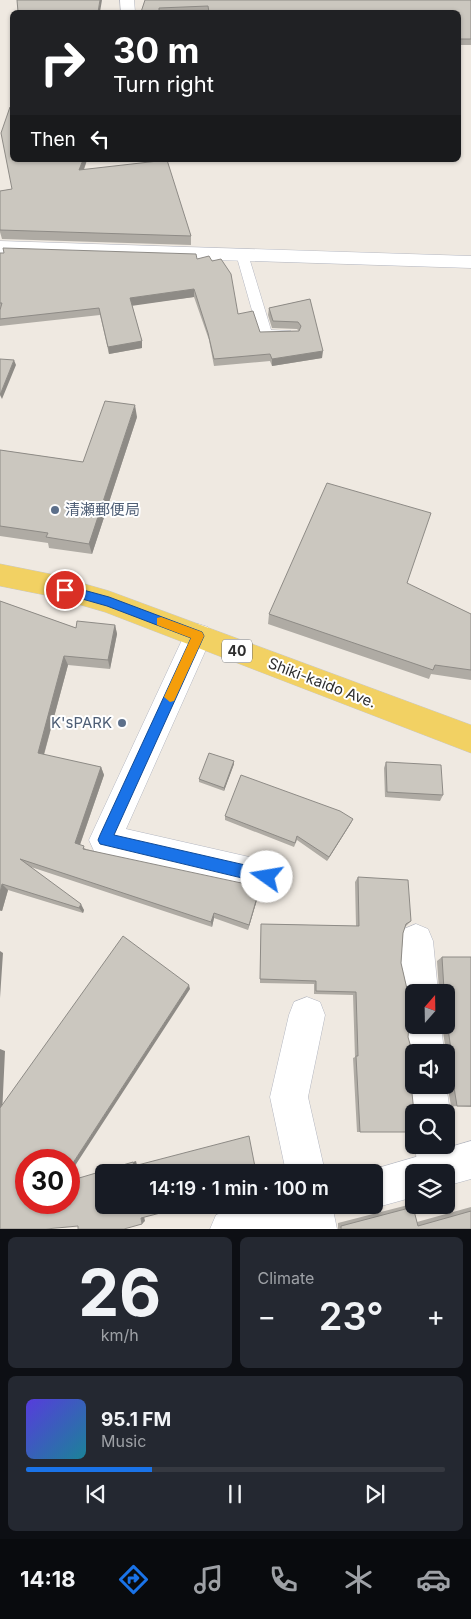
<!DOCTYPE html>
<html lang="en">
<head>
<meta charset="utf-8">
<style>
  :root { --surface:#171b24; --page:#242831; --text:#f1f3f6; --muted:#9ea1a6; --line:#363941; --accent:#1a73e8 }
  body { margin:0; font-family:Inter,"Noto Sans JP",sans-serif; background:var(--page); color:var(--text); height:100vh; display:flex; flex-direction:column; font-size:19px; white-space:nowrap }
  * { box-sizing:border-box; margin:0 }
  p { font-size:16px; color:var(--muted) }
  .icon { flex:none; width:28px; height:28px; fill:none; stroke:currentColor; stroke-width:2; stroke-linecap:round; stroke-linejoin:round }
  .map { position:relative; height:1229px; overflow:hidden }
  .panel { display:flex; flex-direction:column; gap:8px; padding:8px; background:#0d0f14; flex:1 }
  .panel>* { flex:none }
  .guide { position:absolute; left:10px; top:10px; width:451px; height:152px; border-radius:8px; box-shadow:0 1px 4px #0004; background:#202124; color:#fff; overflow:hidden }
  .needle { width:32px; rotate:20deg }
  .fabs { position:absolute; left:405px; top:984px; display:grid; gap:10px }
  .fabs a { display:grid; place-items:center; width:50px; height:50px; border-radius:8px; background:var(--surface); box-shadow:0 1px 4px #0004; font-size:25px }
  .speed { position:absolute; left:15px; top:1149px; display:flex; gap:10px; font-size:25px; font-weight:700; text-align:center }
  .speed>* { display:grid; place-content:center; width:65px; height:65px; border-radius:50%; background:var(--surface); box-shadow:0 1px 4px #0004; line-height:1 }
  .speed .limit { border:8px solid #d22; background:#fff; color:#111 }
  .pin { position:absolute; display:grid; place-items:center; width:42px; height:42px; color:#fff; margin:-21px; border:2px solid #fff; border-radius:50%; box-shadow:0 1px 5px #0007 }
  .me { position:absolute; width:55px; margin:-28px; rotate:283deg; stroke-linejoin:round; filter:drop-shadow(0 0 4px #0008) }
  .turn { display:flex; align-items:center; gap:18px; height:105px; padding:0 20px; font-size:22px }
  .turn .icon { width:65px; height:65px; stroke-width:2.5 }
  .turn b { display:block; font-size:35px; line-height:42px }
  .then { display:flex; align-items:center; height:48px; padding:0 20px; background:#0003; gap:10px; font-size:19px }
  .big { font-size:38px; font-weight:600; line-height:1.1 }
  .panel .card { flex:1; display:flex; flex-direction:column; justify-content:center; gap:8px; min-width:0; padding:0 18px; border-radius:8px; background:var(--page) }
  .panel .dial { align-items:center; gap:0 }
  .dial b { font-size:65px; line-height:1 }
  .song { display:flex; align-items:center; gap:15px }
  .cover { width:60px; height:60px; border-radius:8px; background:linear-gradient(135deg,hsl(250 70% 55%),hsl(190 70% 35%)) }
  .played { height:5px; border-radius:2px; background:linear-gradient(90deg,var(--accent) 30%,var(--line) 30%) }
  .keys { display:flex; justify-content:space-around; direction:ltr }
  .heat { display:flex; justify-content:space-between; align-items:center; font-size:28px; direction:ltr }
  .panel .tiles { flex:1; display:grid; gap:8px; grid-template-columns:1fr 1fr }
  .card:last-child { grid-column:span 2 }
  .trip { position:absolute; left:95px; top:1164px; width:288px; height:50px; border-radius:8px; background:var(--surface); box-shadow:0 1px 4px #0004; font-weight:600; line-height:50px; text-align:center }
  .menu { display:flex; height:80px; justify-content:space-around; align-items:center; background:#090b0e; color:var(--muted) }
  .menu .icon { width:35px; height:35px }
  .menu .current { color:var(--accent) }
  .menu b { font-size:22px; color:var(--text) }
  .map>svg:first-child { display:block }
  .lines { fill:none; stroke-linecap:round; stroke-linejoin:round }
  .lane-casing { stroke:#b4b7c1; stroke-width:1 }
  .street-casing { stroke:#b4b7c1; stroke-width:1 }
  .secondary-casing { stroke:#b4b7c1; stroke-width:1 }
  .primary-casing { stroke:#c9c9c9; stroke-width:1 }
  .lane { fill:#fff; fill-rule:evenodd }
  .street { fill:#fff; fill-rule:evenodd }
  .secondary { fill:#fff; fill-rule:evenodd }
  .primary { fill:#f2d163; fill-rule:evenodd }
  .wall { fill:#afaba4 }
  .shaded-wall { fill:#8e8b86 }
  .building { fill:#cbc7bf; stroke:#8e8b86 }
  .route { fill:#1a73e8; stroke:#114b97 }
  .slow { fill:#f59e0b }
  .service-dot { fill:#5c6f8a; stroke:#fff; stroke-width:2 }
  .labels { text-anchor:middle; stroke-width:4; stroke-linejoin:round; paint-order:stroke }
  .shield { fill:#fff; stroke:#6d6d6d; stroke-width:1 }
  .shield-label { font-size:14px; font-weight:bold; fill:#2e2e2e }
  .service-label { font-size:15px; fill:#4e5e75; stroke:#fff; text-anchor:start }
  .street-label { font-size:15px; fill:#2e2e2e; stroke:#fff }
</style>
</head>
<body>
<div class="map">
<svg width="471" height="1229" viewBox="0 0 471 1229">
  <rect width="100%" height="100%" fill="#efe9e1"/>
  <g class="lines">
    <defs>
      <path id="lane" d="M242,250L248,254L271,330L291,331L293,334L291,337L266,340L259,335L236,254Z"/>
      <path id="street" d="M120,0H134L135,12H121Z
        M0,241L471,256V268L0,253Z
        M198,624L208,627L212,636L126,829L267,861L279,865L283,877L279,889L267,893L105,856L94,851L89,840L188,627Z
        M416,924L428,929L433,941L438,992H414V1007L408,1004C399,983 395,950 404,929Z
        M307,997L320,1002L325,1015L308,1097L325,1172H286L270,1097L289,1015L294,1002Z
        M414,1011V1025H441L444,1052H414V1065C405,1049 403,1029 410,1012Z
        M414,1074V1085L446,1084L450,1112L446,1121V1112H414V1116L409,1085Z
        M446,1131C458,1146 457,1167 450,1184L446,1185V1172H418L415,1145H446Z
        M292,1205H332L337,1229H297Z"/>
      <path id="secondary" d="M471,1141V1179L446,1186V1172H414V1197L374,1208L367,1205H374V1172H364Z
        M244,1205H333L327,1219L299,1229H210L216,1215Z"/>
      <path id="primary" d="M0,564L50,574L109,591L471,725V753L105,612L50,596L0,586Z"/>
    </defs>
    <use href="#lane" class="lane-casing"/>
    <use href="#street" class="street-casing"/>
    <use href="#secondary" class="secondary-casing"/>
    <use href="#primary" class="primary-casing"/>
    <use href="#lane" class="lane"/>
    <use href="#street" class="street"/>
    <use href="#secondary" class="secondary"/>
    <use href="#primary" class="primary"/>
  </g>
  <path class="wall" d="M145,0H471V45H459V12H141Z
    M87,160L84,170L191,236V245L2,239L0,232V191L12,189Z
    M0,253L197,259L238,314L260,332L299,331L297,329L272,328L268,315L269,308L310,299L322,358L272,366L270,361L214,366L209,340L194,297L132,305L142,341V348L109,354L100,315L0,326Z
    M137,417L92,554L49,548L48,543L0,536V450L83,462Z
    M408,584L471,614V680L431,674L429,679L268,624L269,614Z
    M0,601L76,628L115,625L117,634L110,669L68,665L44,755L101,767L104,775L80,845L86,849L259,893L248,930L214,918L212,927L31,867L84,910L83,913L8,890L2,911H0Z
    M386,762L443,795L440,801L385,797L384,768Z
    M234,764L224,791L199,782V779Z
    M225,816L351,823L327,861L297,840L294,847L225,820Z
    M358,877L411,921L405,927L403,933L401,963L410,1002L414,1003V1009L412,1010L410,1015L408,1037L414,1132H357L353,1058L355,1057L353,995L314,994V984L260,983L261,924L356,926L355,882Z
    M442,957H471V1107L451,1106L447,1083H446V1052H419H446L442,1025H446V992H418L420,991L439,990L437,961Z
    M408,1205L413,1207L417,1222L471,1207V1229H338V1223Z"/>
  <path class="shaded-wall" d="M100,0H102L100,12H98Z
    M83,160H87L80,179L79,170Z
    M194,289V297L131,306L130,298Z
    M142,341V348L109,354L108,347Z
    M323,351L322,358L272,366V359Z
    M14,360L16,365L2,399L0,395Z
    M135,405L137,417L92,554L89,544Z
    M115,625L117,634L110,669L108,660Z
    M64,656L68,665L42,761L38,753Z
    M234,761V764L224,791V788Z
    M101,767L104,775L78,850L75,843Z
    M353,819L351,823L327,861L329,857Z
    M2,884L8,890L2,911L0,910V893Z
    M260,887L259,893L248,930L249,925Z
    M81,904L84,910L83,913L79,908Z
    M214,913V918L212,927L211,922Z
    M0,951L3,953L0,998Z
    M189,985L190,989L69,1175V1169Z
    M0,1049L5,1051L2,1115H0Z
    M136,1161L137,1165L134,1166L133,1162Z
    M144,1216L145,1221L142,1224L141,1218Z"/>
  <path class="building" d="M17,0H100L98,12H18Z
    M145,0H471V39H459V12H209L208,6L159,8V12H141Z
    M10,107H12V160H83L79,170L167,160L191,236L0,230V191L12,189L1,133Z
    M3,248L196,254L197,259L209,256L212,261L221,259L231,274L238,314L253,311L260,332L299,331L301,326L298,322L273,321L269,308L310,299L323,351L272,359L270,354L214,359L208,333L194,289L130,298L142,341L108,347L99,308L0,319V310L2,303H0V253H4Z
    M0,359L14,360L0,395Z
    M105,401L135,405L89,544L46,537L48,533L0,526V450L83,462Z
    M327,483L431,513L407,583L471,614V670L435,665L433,670L269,614Z
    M0,601L76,628L77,621L115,625L108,660L64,656L38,753L101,767L75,843L84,846L83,849L260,887L249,925L214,913L211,922L20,859L81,904L79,908L2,884L0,893Z
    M209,753L234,761L224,788L199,779Z
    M386,762L441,765L443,795L387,792Z
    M241,775L340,811L353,819L329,857L297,836L295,843L225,816Z
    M358,877L408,880L411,921L406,924L403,933L401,963L410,1002L414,1003V1008H412L410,1015L408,1037L414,1058V1079L411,1084L414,1112V1132H360L356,1056H358L356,992L316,991V981L260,979L261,924L359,926Z
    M123,936L189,985L69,1169V1160H26V1202H69V1181L133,1162L134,1166L249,1136L256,1172H104V1205H191L141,1218L142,1224L124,1229H78V1226L46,1229H0V1108Z
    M442,957H471V1106H457L453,1081H446V1052H420H449L451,1050L447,1021H446V992H420V991L444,990Z
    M413,1207L418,1226L471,1211V1229H341V1226Z"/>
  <path class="route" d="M65,585L109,597L202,632L204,636L114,835L267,870L272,872L274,877L272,882L267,884L100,844L98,840L100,835L191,638L107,606L61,593V586Z"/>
  <path class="slow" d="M161,617L202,632L204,636L174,701L170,702L164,697L191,638L157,625V618Z"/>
  <g class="service-dot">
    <circle cx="55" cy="510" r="5"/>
    <circle cx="122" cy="723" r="5"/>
  </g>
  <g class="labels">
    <rect class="shield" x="222" y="639.5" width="30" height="23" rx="4"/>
    <g class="shield-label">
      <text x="237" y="656">40</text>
    </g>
    <g class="service-label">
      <text x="65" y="515">清瀬郵便局</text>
      <text x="112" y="728" text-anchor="end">K'sPARK</text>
    </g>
    <g class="street-label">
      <text transform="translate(322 683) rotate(21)" y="5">Shiki-kaido Ave.</text>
    </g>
  </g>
</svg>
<div class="fabs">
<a><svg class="needle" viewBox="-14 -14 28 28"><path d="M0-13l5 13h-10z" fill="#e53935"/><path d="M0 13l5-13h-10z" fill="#9ea1a6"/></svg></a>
<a><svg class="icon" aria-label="sound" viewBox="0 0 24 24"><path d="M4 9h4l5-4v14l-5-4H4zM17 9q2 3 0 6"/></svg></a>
<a><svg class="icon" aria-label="search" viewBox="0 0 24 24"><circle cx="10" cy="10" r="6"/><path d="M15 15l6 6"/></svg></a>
<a><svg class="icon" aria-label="layers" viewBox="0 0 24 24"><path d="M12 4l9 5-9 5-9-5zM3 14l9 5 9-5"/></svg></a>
</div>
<div class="speed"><div class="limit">30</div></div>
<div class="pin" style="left:65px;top:590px;background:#d93025"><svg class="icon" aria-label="arrive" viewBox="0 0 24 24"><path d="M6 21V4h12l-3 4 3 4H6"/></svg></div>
<svg class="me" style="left:267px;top:877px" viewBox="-20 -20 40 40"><circle r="19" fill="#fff"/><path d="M0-13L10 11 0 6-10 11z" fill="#1a73e8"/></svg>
<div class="trip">14:19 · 1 min · 100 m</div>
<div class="guide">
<div class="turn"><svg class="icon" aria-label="right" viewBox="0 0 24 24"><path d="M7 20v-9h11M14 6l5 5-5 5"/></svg><div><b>30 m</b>Turn right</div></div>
<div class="then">Then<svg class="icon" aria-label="left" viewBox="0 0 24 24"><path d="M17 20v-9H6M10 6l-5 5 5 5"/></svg></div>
</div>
</div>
<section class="panel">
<div class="tiles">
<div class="card dial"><b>26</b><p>km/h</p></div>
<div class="card"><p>Climate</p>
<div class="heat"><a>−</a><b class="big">23°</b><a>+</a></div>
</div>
<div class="card">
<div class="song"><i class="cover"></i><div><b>95.1 FM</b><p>Music</p></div></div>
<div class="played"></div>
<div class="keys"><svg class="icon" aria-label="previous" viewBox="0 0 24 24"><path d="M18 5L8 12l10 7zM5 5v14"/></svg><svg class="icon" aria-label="pause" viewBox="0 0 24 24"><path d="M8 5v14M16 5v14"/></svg><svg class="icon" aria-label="next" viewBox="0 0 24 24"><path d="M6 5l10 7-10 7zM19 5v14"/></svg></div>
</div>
</div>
</section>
<nav class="menu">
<b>14:18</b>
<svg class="icon current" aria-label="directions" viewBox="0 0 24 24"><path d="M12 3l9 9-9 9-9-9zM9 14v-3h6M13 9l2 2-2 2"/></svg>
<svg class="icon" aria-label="music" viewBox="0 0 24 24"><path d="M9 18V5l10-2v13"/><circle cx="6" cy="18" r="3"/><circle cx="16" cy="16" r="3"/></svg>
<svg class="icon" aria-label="phone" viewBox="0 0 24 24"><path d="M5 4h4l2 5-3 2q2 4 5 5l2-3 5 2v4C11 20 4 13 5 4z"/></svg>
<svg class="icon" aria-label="climate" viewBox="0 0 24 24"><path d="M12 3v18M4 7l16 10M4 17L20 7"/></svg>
<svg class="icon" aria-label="car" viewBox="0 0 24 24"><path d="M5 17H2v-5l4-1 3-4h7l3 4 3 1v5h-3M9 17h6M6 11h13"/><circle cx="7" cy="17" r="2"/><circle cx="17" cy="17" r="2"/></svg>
</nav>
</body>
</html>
